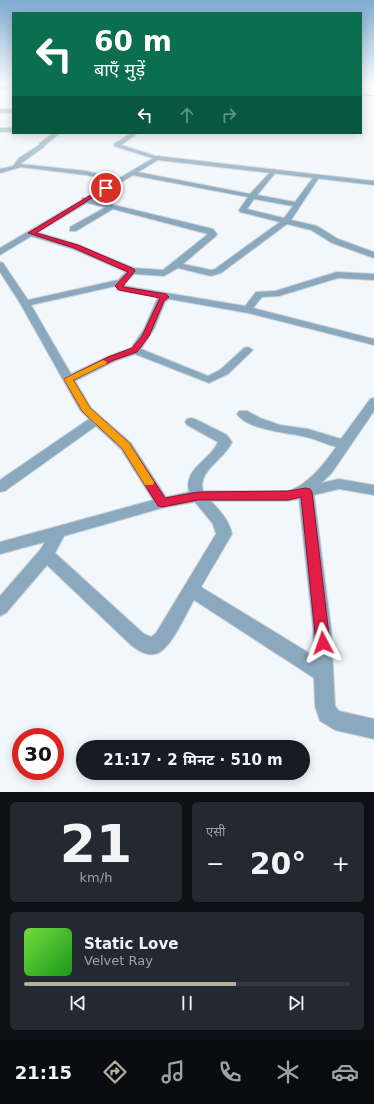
<!DOCTYPE html>
<html lang="hi">
<head>
<meta charset="utf-8">
<style>
  :root { --surface:#171b24; --page:#242831; --text:#f1f3f6; --muted:#9ea1a6; --line:#363941; --accent:#b0b19c }
  body { margin:0; font-family:"DejaVu Sans","Noto Sans Devanagari",sans-serif; background:var(--page); color:var(--text); height:100vh; display:flex; flex-direction:column; font-size:15px; white-space:nowrap }
  * { box-sizing:border-box; margin:0 }
  p { font-size:13px; color:var(--muted) }
  .icon { flex:none; width:22px; height:22px; fill:none; stroke:currentColor; stroke-width:2; stroke-linecap:round; stroke-linejoin:round }
  .map { position:relative; height:792px; overflow:hidden }
  .drawer { display:flex; flex-direction:column; gap:10px; padding:10px; background:#0d0f14; flex:1 }
  .drawer>* { flex:none }
  .hud { position:absolute; left:12px; top:12px; width:350px; height:122px; border-radius:0px; box-shadow:0 2px 10px #0003; background:#0b6e4f; color:#fff; overflow:hidden }
  .speed { position:absolute; left:12px; top:728px; display:flex; gap:8px; font-size:20px; font-weight:700; text-align:center }
  .speed>* { display:grid; place-content:center; width:52px; height:52px; border-radius:50%; background:var(--surface); box-shadow:0 2px 10px #0003; line-height:1 }
  .speed .limit { border:6px solid #d22; background:#fff; color:#111 }
  .pin { position:absolute; display:grid; place-items:center; width:34px; height:34px; color:#fff; margin:-17px; border:2px solid #fff; border-radius:50%; box-shadow:0 1px 4px #0007 }
  .me { position:absolute; width:44px; margin:-22px; rotate:356deg; stroke-linejoin:round; filter:drop-shadow(0 0 3px #0008) }
  .turn { display:flex; align-items:center; gap:14px; height:84px; padding:0 16px; font-size:18px }
  .turn .icon { width:52px; height:52px; stroke-width:2.5 }
  .turn b { display:block; font-size:28px; line-height:34px }
  .lanes { display:flex; align-items:center; height:38px; padding:0 16px; background:#0003; justify-content:center; gap:20px; direction:ltr }
  .lanes .off { opacity:.35 }
  .big { font-size:30px; font-weight:700; line-height:1.1 }
  .drawer .widget { flex:1; display:flex; flex-direction:column; justify-content:center; gap:6px; min-width:0; padding:0 14px; border-radius:6px; background:var(--page) }
  .drawer .dial { align-items:center; gap:0 }
  .dial b { font-size:52px; line-height:1 }
  .song { display:flex; align-items:center; gap:12px }
  .cover { width:48px; height:48px; border-radius:6px; background:linear-gradient(135deg,hsl(100 70% 55%),hsl(120 70% 35%)) }
  .played { height:4px; border-radius:2px; background:linear-gradient(90deg,var(--accent) 65%,var(--line) 65%) }
  .keys { display:flex; justify-content:space-around; direction:ltr }
  .heat { display:flex; justify-content:space-between; align-items:center; font-size:22px; direction:ltr }
  .drawer .tiles { flex:1; display:grid; gap:10px; grid-template-columns:1fr 1fr }
  .widget:last-child { grid-column:span 2 }
  .trip { position:absolute; left:76px; top:740px; width:234px; height:40px; border-radius:20px; background:var(--surface); box-shadow:0 2px 10px #0003; font-weight:700; line-height:40px; text-align:center }
  .tabs { display:flex; height:64px; justify-content:space-around; align-items:center; background:#090b0e; color:var(--muted) }
  .tabs .icon { width:28px; height:28px }
  .tabs .active { color:var(--accent) }
  .tabs b { font-size:18px; color:var(--text) }
  .map>svg:first-child { display:block }
  .lines { fill:none; stroke-linecap:round; stroke-linejoin:round }
  .minor-casing { stroke:#cdd3d7; stroke-width:2 }
  .tertiary-casing { stroke:#cdd3d7; stroke-width:2 }
  .minor { fill:#8aa9bf; fill-rule:evenodd }
  .tertiary { fill:#8aa9bf; fill-rule:evenodd }
  .rail { stroke:#222b32; stroke-width:1; stroke-dasharray:2.5 1; stroke-linecap:butt }
  .route { fill:#e11d48; stroke:#92132f }
  .slow { fill:#f59e0b }
</style>
</head>
<body>
<div class="map">
<svg width="374" height="792" viewBox="0 0 374 792">
  <rect width="100%" height="100%" fill="#f2f7fb"/>
  <g class="lines">
    <defs>
      <path id="minor" d="M0,87H13V89H0Z
        M0,109H13V113H0Z
        M0,128H13V132H0Z
        M53,133H60L45,145L44,147L20,164L86,171L123,180L120,182L86,175L21,167L0,173V169L13,166L19,158L39,145L40,143Z
        M131,133H138L121,145L159,157V159H155L114,146V144Z
        M274,169L277,171L257,195L295,202L315,175H319L320,176L291,220L317,226L338,239L374,252V258L332,243L311,230L287,224L221,273L211,276L178,268L164,276L134,274L125,283V286L245,306L256,292L275,291L337,272L374,274V280L338,278L279,296L262,297L253,308L374,339V345L248,313L169,299L165,302L154,329L141,349L208,376L220,370L244,348L248,347L253,350L228,374L209,383L135,354L115,361L75,381L91,408L131,443L166,497L189,492C183,468 210,461 218,442L187,425L185,422L187,419L191,418L195,419L227,435L232,442C225,459 197,471 203,491H288C307,486 325,463 336,447C326,444 316,439 306,437C289,433 247,430 237,414L239,411H247L260,418L280,425L308,429L341,439L370,399L374,398V411L331,474L321,483L339,479L374,485V495L339,489L314,495L331,628L335,706L339,711L374,719V739L335,730L320,721L315,706L314,678L194,600C186,613 170,652 155,654C146,656 138,650 132,646L47,565L6,613L0,616V596L40,550L45,542L0,554V542L153,500L121,449L96,426L5,491L0,492V480L89,419L80,410L20,303L0,272V262L3,263L28,300L118,280L126,272L73,249L28,235V231H34L79,245L134,268L163,270L208,234L113,209L76,231H70V227L106,207L82,202V198H85L213,229L217,234L216,236L183,264L211,270L215,269L280,222L240,212L239,210L248,197L132,175L129,173L132,171L250,194L272,170ZM254,199L293,206L284,218L247,209ZM116,286L117,290L158,297L144,329L131,348L107,357L71,374L31,305ZM299,499L313,628L314,656L201,587L232,534C229,520 220,511 211,501H288ZM195,502L213,524L216,534L156,633L151,637L144,634L55,553L64,536L162,508Z"/>
      <path id="tertiary" d="M157,156L374,181V185L158,160L0,255V248Z"/>
    </defs>
    <use href="#minor" class="minor-casing"/>
    <use href="#tertiary" class="tertiary-casing"/>
    <use href="#minor" class="minor"/>
    <use href="#tertiary" class="tertiary"/>
    <path class="rail" d="M361,94L374,96"/>
  </g>
  <linearGradient id="sky" x2="0" y2="1"><stop stop-color="#7eabd2"/><stop offset="0.43" stop-color="#f9fbfd"/><stop offset="1" stop-color="#f9fbfd" stop-opacity="0"/></linearGradient>
  <rect width="374" height="195" fill="url(#sky)"/>
  <path class="route" d="M104,187L108,188L36,233L78,245L134,269L135,271L123,286V287L166,294L169,297L164,301L149,336L137,352L114,360L73,380L90,408L129,443L165,498L198,492L288,491L306,488L310,489L312,492L330,643L328,648L323,650L318,648L316,643L301,497L288,500H198L162,507L158,506L122,448L83,412L64,379L108,357L132,348L142,336L160,298L119,290L115,286L128,272L74,248L28,233Z"/>
  <path class="slow" d="M103,360L107,362L106,364L73,380L90,408L129,443L154,482L153,485H145L122,448L83,412L64,379Z"/>
</svg>
<div class="speed"><div class="limit">30</div></div>
<div class="pin" style="left:106px;top:188px;background:#d93025"><svg class="icon" aria-label="arrive" viewBox="0 0 24 24"><path d="M6 21V4h12l-3 4 3 4H6"/></svg></div>
<svg class="me" style="left:323px;top:643px" viewBox="-20 -20 40 40"><path d="M0-17L14 15 0 8-14 15z" fill="#e11d48" stroke="#fff" stroke-width="4"/></svg>
<div class="trip">21:17 · 2 मिनट · 510 m</div>
<div class="hud">
<div class="turn"><svg class="icon" aria-label="left" viewBox="0 0 24 24"><path d="M17 20v-9H6M10 6l-5 5 5 5"/></svg><div><b>60 m</b>बाएँ मुड़ें</div></div>
<div class="lanes"><svg class="icon" aria-label="left" viewBox="0 0 24 24"><path d="M17 20v-9H6M10 6l-5 5 5 5"/></svg><svg class="icon off" aria-label="ahead" viewBox="0 0 24 24"><path d="M12 20V5M6 11l6-6 6 6"/></svg><svg class="icon off" aria-label="right" viewBox="0 0 24 24"><path d="M7 20v-9h11M14 6l5 5-5 5"/></svg></div>
</div>
</div>
<section class="drawer">
<div class="tiles">
<div class="widget dial"><b>21</b><p>km/h</p></div>
<div class="widget"><p>एसी</p>
<div class="heat"><a>−</a><b class="big">20°</b><a>+</a></div>
</div>
<div class="widget">
<div class="song"><i class="cover"></i><div><b>Static Love</b><p>Velvet Ray</p></div></div>
<div class="played"></div>
<div class="keys"><svg class="icon" aria-label="previous" viewBox="0 0 24 24"><path d="M18 5L8 12l10 7zM5 5v14"/></svg><svg class="icon" aria-label="pause" viewBox="0 0 24 24"><path d="M8 5v14M16 5v14"/></svg><svg class="icon" aria-label="next" viewBox="0 0 24 24"><path d="M6 5l10 7-10 7zM19 5v14"/></svg></div>
</div>
</div>
</section>
<nav class="tabs">
<b>21:15</b>
<svg class="icon active" aria-label="directions" viewBox="0 0 24 24"><path d="M12 3l9 9-9 9-9-9zM9 14v-3h6M13 9l2 2-2 2"/></svg>
<svg class="icon" aria-label="music" viewBox="0 0 24 24"><path d="M9 18V5l10-2v13"/><circle cx="6" cy="18" r="3"/><circle cx="16" cy="16" r="3"/></svg>
<svg class="icon" aria-label="phone" viewBox="0 0 24 24"><path d="M5 4h4l2 5-3 2q2 4 5 5l2-3 5 2v4C11 20 4 13 5 4z"/></svg>
<svg class="icon" aria-label="climate" viewBox="0 0 24 24"><path d="M12 3v18M4 7l16 10M4 17L20 7"/></svg>
<svg class="icon" aria-label="car" viewBox="0 0 24 24"><path d="M5 17H2v-5l4-1 3-4h7l3 4 3 1v5h-3M9 17h6M6 11h13"/><circle cx="7" cy="17" r="2"/><circle cx="17" cy="17" r="2"/></svg>
</nav>
</body>
</html>
